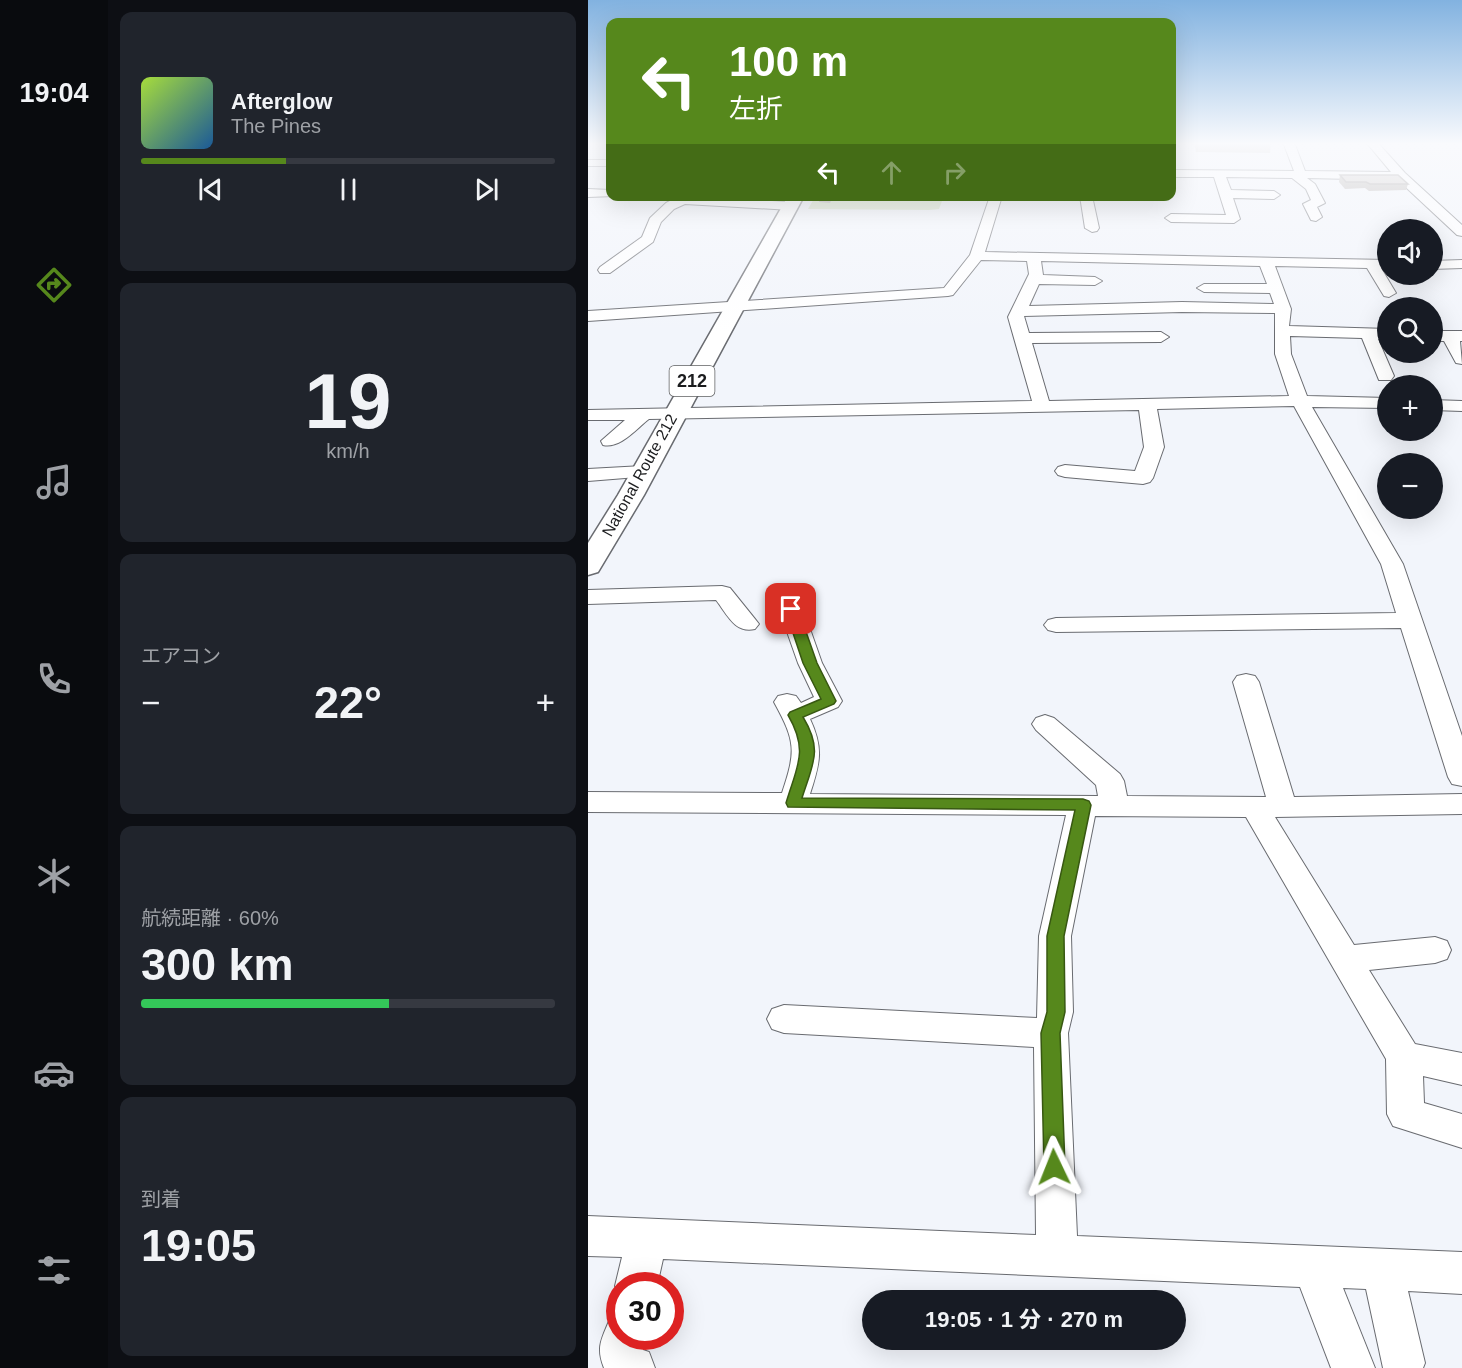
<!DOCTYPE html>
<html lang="ja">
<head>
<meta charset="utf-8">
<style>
  :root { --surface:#171b24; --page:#20242c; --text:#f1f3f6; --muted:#9ea1a6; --line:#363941; --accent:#56881c }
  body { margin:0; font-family:Helvetica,"Noto Sans JP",sans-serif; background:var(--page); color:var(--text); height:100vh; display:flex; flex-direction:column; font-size:22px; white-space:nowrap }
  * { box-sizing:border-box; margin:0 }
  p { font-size:20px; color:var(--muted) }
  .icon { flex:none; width:33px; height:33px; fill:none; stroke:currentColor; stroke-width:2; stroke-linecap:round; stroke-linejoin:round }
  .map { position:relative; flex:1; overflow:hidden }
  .drawer { display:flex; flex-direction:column; gap:12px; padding:12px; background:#0d0f14; width:480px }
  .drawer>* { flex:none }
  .hud { position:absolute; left:18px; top:18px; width:570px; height:183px; border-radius:12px; box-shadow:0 6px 24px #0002; background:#56881c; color:#fff; overflow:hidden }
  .buttons { position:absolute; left:789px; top:219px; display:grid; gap:12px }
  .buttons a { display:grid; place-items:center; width:66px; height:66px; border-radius:50%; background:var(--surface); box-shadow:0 6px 24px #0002; font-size:30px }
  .speed { position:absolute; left:18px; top:1272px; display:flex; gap:12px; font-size:30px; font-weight:700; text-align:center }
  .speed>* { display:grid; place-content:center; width:78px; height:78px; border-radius:50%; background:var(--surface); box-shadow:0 6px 24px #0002; line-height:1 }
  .speed .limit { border:9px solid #d22; background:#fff; color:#111 }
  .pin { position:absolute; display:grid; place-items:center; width:51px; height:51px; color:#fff; margin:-26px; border-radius:12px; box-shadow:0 3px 9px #0006 }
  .me { position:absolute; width:66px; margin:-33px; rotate:358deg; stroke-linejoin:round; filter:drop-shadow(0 0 4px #0008) }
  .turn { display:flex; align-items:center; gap:21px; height:126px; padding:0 24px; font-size:27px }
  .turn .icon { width:78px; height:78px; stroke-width:2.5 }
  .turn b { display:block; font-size:42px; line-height:51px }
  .lanes { display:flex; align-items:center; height:57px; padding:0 24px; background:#0003; justify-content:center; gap:30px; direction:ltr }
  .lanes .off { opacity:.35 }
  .big { font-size:45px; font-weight:700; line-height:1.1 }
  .drawer .card { flex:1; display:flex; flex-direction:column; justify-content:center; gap:9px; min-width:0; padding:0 21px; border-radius:12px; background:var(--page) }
  .drawer .dial { align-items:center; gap:0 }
  .dial b { font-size:78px; line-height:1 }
  .song { display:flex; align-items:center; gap:18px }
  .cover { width:72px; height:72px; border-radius:9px; background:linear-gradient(135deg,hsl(80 70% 55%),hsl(210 70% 35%)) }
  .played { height:6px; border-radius:3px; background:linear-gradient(90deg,var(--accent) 35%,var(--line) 35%) }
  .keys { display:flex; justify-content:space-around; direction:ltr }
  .heat { display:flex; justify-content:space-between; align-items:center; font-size:33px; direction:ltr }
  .charge { height:9px; border-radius:4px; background:linear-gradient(90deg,#34c759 60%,var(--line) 0) }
  .trip { position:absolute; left:274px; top:1290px; width:324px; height:60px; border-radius:30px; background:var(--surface); box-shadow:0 6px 24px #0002; font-weight:700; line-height:60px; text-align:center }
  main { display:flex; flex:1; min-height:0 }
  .dock { display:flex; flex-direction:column; width:108px; justify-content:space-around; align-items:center; background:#090b0e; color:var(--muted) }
  .dock .icon { width:42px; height:42px }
  .dock .active { color:var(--accent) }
  .dock b { font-size:27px; color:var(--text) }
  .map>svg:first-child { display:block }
  .green { fill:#d1e2be }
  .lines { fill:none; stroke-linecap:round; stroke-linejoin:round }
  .minor-casing { stroke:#696b70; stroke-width:2 }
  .highway-casing { stroke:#696b70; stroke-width:3 }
  .minor { fill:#fff; fill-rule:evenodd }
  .highway { fill:#fff; fill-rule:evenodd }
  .wall { fill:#ada8a4 }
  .building { fill:#c9c3bf; stroke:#8d8886; stroke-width:1.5 }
  .route { fill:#56881c; stroke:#385812; stroke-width:1.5 }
  .labels { text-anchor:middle; stroke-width:5; stroke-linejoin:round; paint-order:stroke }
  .far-street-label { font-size:16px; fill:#1b1c1e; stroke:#fff }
  .shield { fill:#fff; stroke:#5f6062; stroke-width:1.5 }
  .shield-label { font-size:18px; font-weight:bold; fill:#1b1c1e }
</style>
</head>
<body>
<main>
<nav class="dock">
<b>19:04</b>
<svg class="icon active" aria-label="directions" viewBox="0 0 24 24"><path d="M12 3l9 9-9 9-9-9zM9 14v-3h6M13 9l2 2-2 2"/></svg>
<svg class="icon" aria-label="music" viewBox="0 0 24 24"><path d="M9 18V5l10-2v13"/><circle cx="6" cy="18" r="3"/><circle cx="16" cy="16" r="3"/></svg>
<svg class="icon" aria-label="phone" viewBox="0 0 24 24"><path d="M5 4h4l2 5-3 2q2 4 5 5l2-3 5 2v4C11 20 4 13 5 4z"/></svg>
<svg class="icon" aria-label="climate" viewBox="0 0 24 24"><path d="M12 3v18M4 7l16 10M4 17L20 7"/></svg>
<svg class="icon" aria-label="car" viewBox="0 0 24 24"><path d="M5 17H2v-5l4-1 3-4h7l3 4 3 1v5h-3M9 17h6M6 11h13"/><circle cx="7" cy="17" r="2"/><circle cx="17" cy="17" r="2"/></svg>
<svg class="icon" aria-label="filters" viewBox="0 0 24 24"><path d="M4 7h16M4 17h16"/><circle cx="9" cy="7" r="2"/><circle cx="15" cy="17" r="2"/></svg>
</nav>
<section class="drawer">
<div class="card">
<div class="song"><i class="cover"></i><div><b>Afterglow</b><p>The Pines</p></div></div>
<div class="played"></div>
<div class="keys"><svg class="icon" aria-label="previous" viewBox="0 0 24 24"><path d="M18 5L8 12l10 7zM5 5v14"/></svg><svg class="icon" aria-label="pause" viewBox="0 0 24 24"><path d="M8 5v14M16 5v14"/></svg><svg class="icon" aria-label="next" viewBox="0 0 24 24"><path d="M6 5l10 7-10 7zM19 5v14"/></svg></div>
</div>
<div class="card dial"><b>19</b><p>km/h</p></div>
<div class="card"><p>エアコン</p>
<div class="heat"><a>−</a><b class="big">22°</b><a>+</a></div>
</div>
<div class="card"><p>航続距離 · 60%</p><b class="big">300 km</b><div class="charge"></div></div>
<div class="card"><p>到着</p><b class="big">19:05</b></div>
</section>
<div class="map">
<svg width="874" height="1368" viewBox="0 0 874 1368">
  <rect width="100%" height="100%" fill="#f2f5fb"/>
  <path class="green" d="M227,197H402L401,201H354L351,209L341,210L220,209Z"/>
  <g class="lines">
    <defs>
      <path id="minor" d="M695,142H706L717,171L803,172L778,142H789L817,173L874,225V236L869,235L810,180L719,178L727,184L737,203L729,207L734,217L728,221L723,220L715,204L723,200L718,189L704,178L638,177L643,190L686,191L692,195L686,199L645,198L652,219L646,223L583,222L577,218L583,214L638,215L626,177H584V170L706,171Z
        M0,160H22V166H0Z
        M0,189L22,190V196H26L0,197Z
        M91,196L203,202L209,206L203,210L97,204L86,209L73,222L65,242L22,273H12L10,270L12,267L54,237L62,218L78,203Z
        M402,196H414L397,252L800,260V268H793L808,293L801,297L796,296L779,268L687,266L703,309L701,326L800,329V339H790L806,376L803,380H791L774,338L702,336L703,354L719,396L800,398V408L724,407L815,564L874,736V786L864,784L860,777L813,628L468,632L460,630L456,625L460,620L468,618L808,613L793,564L706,406L569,409L576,447L565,478L562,482L555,484L477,477L470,475L467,471L470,467L477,465L547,471L556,447L551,410L61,419C48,429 32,449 15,445L13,441L37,420H0V410L444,401L420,317L441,274L439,261L393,260L365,295L360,296L0,321V311L356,288L382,255ZM453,261L672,266L679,284H616L609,288L616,292L682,293L686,304L594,302L441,306L451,284L507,285L514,281L507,277L455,275ZM594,312L687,313V354L701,396L461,401L444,343L573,342L581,337L573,332L441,333L436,316Z
        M492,196H504L511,228L509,231L504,232L497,228Z
        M874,260V268L844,269V261Z
        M844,331H874V341H872L874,364L868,363L856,341H844Z
        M844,400L874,401V411L844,410Z
        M55,466L62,468L65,472L62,476L0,481V469Z
        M134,586L142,588L167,619L171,624L167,629C147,634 139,614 128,600L0,604V590Z
        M207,586L215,588L219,593L215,609L234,663L254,701L250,707L222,719C236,749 232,763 222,794L510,796L508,785L448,730L444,724L448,718L457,715L466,718L532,774L536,781L539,796L678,797L645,682L649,676L658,674L667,676L671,682L706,797L874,794V814L687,817L766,945L847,937L859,941L863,950L859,959L847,963L781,970L827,1044L874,1053V1085L835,1076L836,1103L874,1114V1148L805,1126L799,1114L798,1059L658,817L507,816L483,936L485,1012L480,1033L489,1236L874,1252V1294L820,1291L837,1363L835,1368H795L778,1289L755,1288L787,1368H743L712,1287L75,1259L69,1286H32V1296L27,1286L34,1257L0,1256V1216L448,1235L446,1047L196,1033L184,1029L179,1019L184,1009L196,1005L449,1018L451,936L478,815L0,812V792L194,793C208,751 208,742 186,702L190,696L199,694L208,696L213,703L226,697L210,663L191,609L199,588Z
        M32,1316V1336H57L55,1350L61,1352L67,1368H16C8,1348 13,1340 21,1321Z"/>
      <path id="highway" d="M200,196H216L56,495L10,572L0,575V543L30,495Z"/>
    </defs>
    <use href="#minor" class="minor-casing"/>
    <use href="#highway" class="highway-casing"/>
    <use href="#minor" class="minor"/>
    <use href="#highway" class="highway"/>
  </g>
  <path class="wall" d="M606,142H683V143L682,153L608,152Z
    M752,175L820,184L818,190L781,191L777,188L757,189L751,182Z
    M232,196H244V199L242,203L231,202V199Z"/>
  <path class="building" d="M609,142H683V143H609Z
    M752,175H810L820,184H782L778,182H758Z
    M232,196H243L242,199H231Z"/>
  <linearGradient id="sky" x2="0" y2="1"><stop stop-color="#82b2e0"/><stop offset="0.43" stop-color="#f9fafd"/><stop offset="1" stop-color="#f9fafd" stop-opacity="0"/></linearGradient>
  <rect width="874" height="334" fill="url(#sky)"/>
  <path class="route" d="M203,605L210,609L229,663L248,701L246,704L215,717C235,750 225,763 214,798L495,799L501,801L503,805L476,936L477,1012L472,1033L477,1167L474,1173L466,1176L459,1173L456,1167L453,1033L459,1012V936L487,810L200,807L198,803C209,766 221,751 200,715L202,712L233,699L215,663L197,609Z"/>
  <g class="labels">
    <g class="far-street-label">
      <text transform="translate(51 475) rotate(-61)" y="6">National Route 212</text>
    </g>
    <rect class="shield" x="81.5" y="366" width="45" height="30" rx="4.5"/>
    <g class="shield-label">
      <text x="104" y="387">212</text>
    </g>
  </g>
</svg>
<div class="buttons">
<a><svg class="icon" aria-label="sound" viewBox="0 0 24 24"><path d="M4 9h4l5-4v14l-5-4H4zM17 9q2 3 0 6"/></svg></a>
<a><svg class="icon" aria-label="search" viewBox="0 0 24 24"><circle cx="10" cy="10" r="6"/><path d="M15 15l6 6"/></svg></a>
<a>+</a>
<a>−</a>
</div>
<div class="speed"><div class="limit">30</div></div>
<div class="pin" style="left:203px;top:609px;background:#d93025"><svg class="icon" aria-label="arrive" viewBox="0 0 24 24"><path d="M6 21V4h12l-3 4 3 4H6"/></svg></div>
<svg class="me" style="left:466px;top:1167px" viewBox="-20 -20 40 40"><path d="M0-17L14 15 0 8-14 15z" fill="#56881c" stroke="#fff" stroke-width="4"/></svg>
<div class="trip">19:05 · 1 分 · 270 m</div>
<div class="hud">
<div class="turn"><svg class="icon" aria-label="left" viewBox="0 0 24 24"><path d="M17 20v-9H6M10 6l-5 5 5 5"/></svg><div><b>100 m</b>左折</div></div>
<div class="lanes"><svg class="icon" aria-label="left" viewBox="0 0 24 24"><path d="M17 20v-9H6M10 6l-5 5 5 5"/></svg><svg class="icon off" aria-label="ahead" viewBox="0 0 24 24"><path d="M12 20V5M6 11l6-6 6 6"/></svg><svg class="icon off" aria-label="right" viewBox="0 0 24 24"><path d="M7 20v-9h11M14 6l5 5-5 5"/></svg></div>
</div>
</div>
</main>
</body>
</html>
